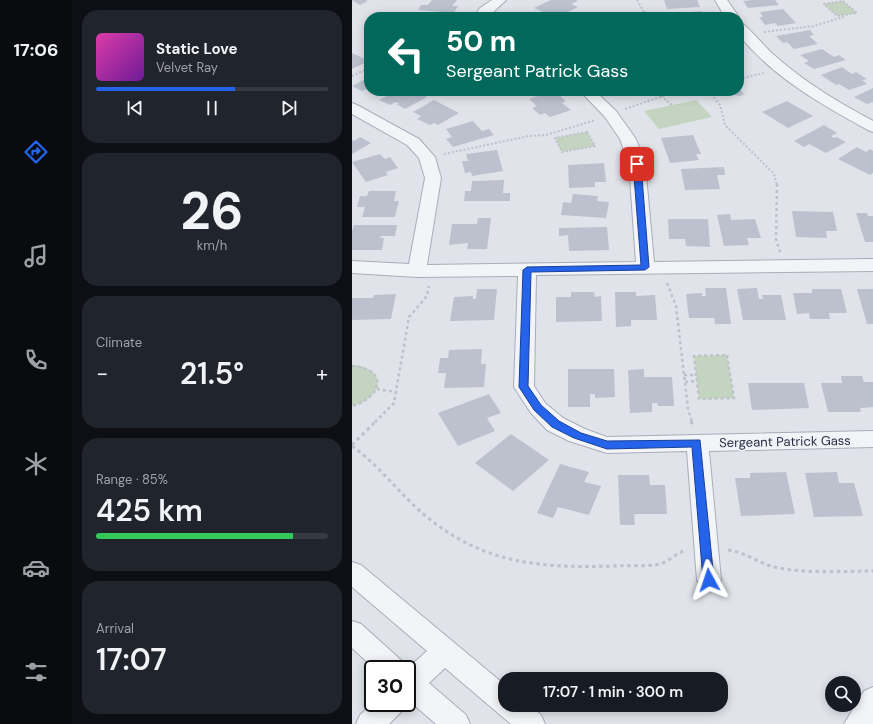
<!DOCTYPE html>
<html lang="en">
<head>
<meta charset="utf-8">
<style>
  :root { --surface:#171b24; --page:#20242c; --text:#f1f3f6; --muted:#9ea1a6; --line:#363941; --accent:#2563eb }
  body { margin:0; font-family:"DM Sans",sans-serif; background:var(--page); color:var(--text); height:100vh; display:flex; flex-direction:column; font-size:15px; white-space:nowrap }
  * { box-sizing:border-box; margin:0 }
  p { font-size:13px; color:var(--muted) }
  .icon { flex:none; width:22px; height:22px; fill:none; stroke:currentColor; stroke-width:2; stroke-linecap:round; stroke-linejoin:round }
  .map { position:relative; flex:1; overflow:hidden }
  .side { display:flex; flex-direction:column; gap:10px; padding:10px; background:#0d0f14; width:280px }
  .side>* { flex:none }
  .banner { position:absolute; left:12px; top:12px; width:380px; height:84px; border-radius:16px; box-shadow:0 2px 10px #0003; background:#00695c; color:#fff; overflow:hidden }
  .tools { position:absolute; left:473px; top:676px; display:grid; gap:8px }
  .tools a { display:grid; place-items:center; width:36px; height:36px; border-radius:50%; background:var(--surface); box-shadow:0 2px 10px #0003; font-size:20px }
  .speed { position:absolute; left:12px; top:660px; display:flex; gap:8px; font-size:20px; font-weight:700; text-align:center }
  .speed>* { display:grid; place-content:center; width:52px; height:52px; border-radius:50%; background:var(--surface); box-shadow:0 2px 10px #0003; line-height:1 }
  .speed .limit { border:2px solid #111; border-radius:6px; background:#fff; color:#111 }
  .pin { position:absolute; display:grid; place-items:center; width:34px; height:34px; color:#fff; margin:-17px; border-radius:8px; box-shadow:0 2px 6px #0006 }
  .me { position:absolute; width:44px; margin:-22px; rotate:355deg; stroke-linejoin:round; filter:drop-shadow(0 0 3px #0008) }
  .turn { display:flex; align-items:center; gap:14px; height:84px; padding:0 16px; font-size:18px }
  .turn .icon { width:52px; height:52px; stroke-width:2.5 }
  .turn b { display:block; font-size:28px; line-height:34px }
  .big { font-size:30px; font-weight:600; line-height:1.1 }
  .side .card { flex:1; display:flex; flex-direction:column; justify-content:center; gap:6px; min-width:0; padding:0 14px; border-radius:16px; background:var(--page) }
  .side .dial { align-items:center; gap:0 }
  .dial b { font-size:52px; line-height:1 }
  .song { display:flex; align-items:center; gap:12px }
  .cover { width:48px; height:48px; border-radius:6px; background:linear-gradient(135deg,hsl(320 70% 55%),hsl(280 70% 35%)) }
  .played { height:4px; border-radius:2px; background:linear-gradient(90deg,var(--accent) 60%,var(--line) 60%) }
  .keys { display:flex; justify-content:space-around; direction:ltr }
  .heat { display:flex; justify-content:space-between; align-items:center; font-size:22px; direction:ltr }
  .charge { height:6px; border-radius:3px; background:linear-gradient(90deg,#34c759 85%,var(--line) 0) }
  .trip { position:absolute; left:146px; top:672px; width:230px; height:40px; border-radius:16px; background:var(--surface); box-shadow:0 2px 10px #0003; font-weight:600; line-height:40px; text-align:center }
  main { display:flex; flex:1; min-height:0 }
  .dock { display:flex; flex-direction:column; width:72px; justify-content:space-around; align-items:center; background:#090b0e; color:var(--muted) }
  .dock .icon { width:28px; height:28px }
  .dock .on { color:var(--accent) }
  .dock b { font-size:18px; color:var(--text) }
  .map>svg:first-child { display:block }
  .green { fill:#c3d5c0 }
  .building { fill:#bdc1ce }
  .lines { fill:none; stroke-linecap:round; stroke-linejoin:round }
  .minor-casing { stroke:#a8adb8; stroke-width:2 }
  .path-far2 { stroke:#bec1c9; stroke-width:2; stroke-dasharray:2 2; stroke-linecap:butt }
  .path-far1 { stroke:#bec1c9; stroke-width:2.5; stroke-dasharray:3 3; stroke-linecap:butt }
  .path { stroke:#bec1c9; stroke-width:3; stroke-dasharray:3.5 3.5; stroke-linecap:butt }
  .minor { fill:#f3f4f8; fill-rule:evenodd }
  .route { fill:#2563eb; stroke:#184099 }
  .labels { text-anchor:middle; stroke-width:3; stroke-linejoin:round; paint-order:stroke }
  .street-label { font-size:13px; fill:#272e43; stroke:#f0f2f7 }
</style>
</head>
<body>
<main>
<nav class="dock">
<b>17:06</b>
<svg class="icon on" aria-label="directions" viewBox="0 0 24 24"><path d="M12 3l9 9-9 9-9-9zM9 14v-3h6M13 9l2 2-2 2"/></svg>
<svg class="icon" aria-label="music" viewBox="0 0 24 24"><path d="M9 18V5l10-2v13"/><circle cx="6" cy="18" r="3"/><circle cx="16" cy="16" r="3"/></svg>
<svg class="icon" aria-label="phone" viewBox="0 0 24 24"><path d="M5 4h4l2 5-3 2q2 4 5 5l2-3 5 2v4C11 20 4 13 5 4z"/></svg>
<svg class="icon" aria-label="climate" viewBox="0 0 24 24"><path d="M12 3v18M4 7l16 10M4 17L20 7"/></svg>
<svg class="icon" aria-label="car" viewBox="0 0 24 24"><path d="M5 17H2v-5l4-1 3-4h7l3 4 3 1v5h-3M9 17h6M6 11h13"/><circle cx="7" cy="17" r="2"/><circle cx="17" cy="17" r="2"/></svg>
<svg class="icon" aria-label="filters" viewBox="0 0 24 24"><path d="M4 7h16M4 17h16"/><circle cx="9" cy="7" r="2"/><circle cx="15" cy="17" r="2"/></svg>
</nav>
<section class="side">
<div class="card">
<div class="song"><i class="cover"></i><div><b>Static Love</b><p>Velvet Ray</p></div></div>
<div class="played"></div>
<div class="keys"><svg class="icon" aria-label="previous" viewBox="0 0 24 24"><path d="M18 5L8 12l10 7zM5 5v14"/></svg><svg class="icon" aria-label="pause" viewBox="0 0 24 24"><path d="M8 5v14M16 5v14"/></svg><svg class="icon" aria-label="next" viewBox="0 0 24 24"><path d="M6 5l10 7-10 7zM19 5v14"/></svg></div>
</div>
<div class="card dial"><b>26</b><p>km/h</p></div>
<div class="card"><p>Climate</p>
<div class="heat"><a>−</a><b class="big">21.5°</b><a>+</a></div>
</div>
<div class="card"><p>Range · 85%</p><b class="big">425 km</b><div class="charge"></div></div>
<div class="card"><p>Arrival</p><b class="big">17:07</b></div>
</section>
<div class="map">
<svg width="521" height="724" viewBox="0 0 521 724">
  <rect width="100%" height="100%" fill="#e0e3ea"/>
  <path class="green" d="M491,1L505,13L485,16L472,4Z
    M344,100L360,117L307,129L292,111Z
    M235,132L243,146L210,152L203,138Z
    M375,355L382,398L347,399L342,356Z
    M6,365C39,373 26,401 0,406V366Z"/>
  <path class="building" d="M0,0H13L16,1L8,5Z
    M80,0H105L100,6H106L102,13L66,10L69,5H76Z
    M199,0H224L226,1L219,4L226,7L212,14L207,12L199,16L182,8Z
    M312,0H345L348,7L315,9Z
    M401,0H423L427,5L396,8L391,1Z
    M431,9L444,23L426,26L423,23L413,25L407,17H411L408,12Z
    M349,11L353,17H321L320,14Z
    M171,12L182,17H162Z
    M458,30L462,35L457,36L466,44L442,49L435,42L431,43L424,36Z
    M470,49L482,57L487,55L494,60L462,69L452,63L457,61L448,55Z
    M0,53L17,61L0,69Z
    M490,67L500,74L504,72L515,79L510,80L515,84L497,90L487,84L484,85L469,75Z
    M17,77V90L15,89L10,91L0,86Z
    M521,88V102L515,104L502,97Z
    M387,90L390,91L392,94L388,96L382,95L380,92Z
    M44,91H63L75,97L53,109L45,104H47L44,102L38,105L27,100Z
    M202,91L214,101L210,103L219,110L198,117L193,113L188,115L180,108L185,106L177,99Z
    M82,100L107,113L86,125L82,123L78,125L65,119L69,116L61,112Z
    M435,101L461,116L436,128L410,112Z
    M121,121L130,131L137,129L142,135L101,147L94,139L100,137L94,129Z
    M472,125L485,133L479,136L482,138L484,137L494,142L474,153L457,144L452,147L442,141Z
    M341,135L349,154H344L347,160L318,163L309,138Z
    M8,137L19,143L0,154V140L2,141Z
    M505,147L514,152L518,149L521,151V173L518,175L486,159Z
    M145,150L151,171L120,176L119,172L113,173L110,161H116L114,154Z
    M28,154L33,159L38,157L46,168L34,172L36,175L14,182L0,162Z
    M252,163L254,182H243V187L217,188L216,165Z
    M372,167L373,175H365L368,189L333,190L329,169Z
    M152,180L151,193H158V201H112L113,191H119L120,181Z
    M17,191H44L42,201H47L43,217H10L13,207H5L8,196H15Z
    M221,194L246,196L245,201L257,202L254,218L209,215L211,202L219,203Z
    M440,211L481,212L485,231H474L475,238L444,237Z
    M504,213H515L516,216H521V242H513Z
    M378,214L379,220L403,219L409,238H395L397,245L372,246L365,215Z
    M126,218H139L135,249H115L116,243L97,245L100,224H125Z
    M316,219H356L358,247L334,246L333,239H317Z
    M2,225H45L43,236H29L28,238H32L30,250H0V231Z
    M255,227L257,250L217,251L216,235L207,236V228Z
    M353,288H374L379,324H363L362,318H337L334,294L350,293V296H354Z
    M405,288L407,299H411L410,295H429L434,320H391L385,289Z
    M125,289H145L142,320L98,321L102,297L121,296V299H124Z
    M460,289H489L495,313H477L478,319H458L457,313L445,314L441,293H460Z
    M505,289H521V324H515Z
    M219,292H242L243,297L249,296L250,321L204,322V297H219Z
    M263,292H284V296L303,295L305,320H279V326L264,327Z
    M44,294L39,319L0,320V298H21L22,295Z
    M130,349L129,364H134L132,387L92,388L94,373H86L88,358H96L97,350Z
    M216,369H262L263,397L243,398V394H238V407H216Z
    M292,369V377H320L322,406H306L305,403H300V412L278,413L276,370Z
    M489,376H510L512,382H521V407L508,408L509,412H476L469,383H490Z
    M396,383H452L457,408L400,410Z
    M137,394L149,413L135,418L143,431L106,446L86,413Z
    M159,434L197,460L161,491L123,463Z
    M208,464L237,472L232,482L249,486L237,515L206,507L201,518L185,513Z
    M434,472L443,514L389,516L383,478H398V473Z
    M485,472L487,483H502L511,516L462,517L453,473Z
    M266,475H297L298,485H313L315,514H282L283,525H268Z"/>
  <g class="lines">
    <defs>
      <path id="minor" d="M140,0H154L136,17H122L128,8Z
        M363,0H375L387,17H373Z
        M387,22C395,24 413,48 422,55C452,82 486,102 521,121V132L516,130C468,104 421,77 387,35Z
        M228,91H243L264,111L284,139L293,164L302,262L521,259V271L184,275L182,386L193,403L211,418L233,429L255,437L521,431V447L357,451L369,580L366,587L357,590L348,587L345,580L335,451L255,453L217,441L195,430L179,413L162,387L166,276L65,277L0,273V261L57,264L73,178L67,158L55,145L0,114V103L5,105L67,139L83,157L89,178L75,265L284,262L277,164L268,139L253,117Z
        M0,562L9,565L153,685V705H177L189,715L193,724H159L93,668L77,683L114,715L118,724H84L55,699V669L75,651L0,587Z
        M0,621L9,624L50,661L54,669H23L0,648Z
        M521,687V724H492L512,691Z
        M21,703H53L49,712L37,724H4L8,715Z"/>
    </defs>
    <use href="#minor" class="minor-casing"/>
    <path class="path-far2" d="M285,0L292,12V17
      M491,1L505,13L485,16L472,4Z
      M412,32L462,26L491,17L489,15
      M0,76L17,68
      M387,79L412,73
      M286,91H298
      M305,91L311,95
      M357,91L368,105L373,125L422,174L425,185
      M309,96L320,105
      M273,109L325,91
      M235,132L243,146L210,152L203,138Z
      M92,154L177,136L194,135L244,120"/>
    <path class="path-far1" d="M425,184L424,239L428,252
      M315,283L324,306L336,409L340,422
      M375,355L382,398L347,399L342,356Z
      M0,366C38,370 30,397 0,406
      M332,375H345
      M333,382L345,381
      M25,389L44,392
      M23,422L42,403L57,317L75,296L77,286"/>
    <path class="path" d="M339,421L341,427
      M0,445L24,421
      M0,446C29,467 48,495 75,517C134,565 189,568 263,566C275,565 298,567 308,564C318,561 325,552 335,550
      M376,550C393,552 406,563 422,567C454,574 489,571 521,571"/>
    <use href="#minor" class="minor"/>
  </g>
  <path class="route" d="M285,162L289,164L297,267L293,270L179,272L176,386L189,405L207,421L229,433L255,441L348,440L362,580L361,583L357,585L353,583L351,580L340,447L255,449L222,438L200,427L182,410L167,387L171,270L175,267L289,265L281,164Z"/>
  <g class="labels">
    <g class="street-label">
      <text transform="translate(433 441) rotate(-1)" y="5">Sergeant Patrick Gass</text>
    </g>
  </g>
</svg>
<div class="tools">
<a><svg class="icon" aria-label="search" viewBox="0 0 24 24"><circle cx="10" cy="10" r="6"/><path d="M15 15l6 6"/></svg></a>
</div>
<div class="speed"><div class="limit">30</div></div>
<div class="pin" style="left:285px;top:164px;background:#d93025"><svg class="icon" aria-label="arrive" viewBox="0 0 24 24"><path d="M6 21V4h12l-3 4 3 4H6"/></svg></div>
<svg class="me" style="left:357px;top:580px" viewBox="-20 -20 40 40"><path d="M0-17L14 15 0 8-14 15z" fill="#2563eb" stroke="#fff" stroke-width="4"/></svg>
<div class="trip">17:07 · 1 min · 300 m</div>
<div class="banner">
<div class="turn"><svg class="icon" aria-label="left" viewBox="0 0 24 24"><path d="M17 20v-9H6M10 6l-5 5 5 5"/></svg><div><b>50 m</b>Sergeant Patrick Gass</div></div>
</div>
</div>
</main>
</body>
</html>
